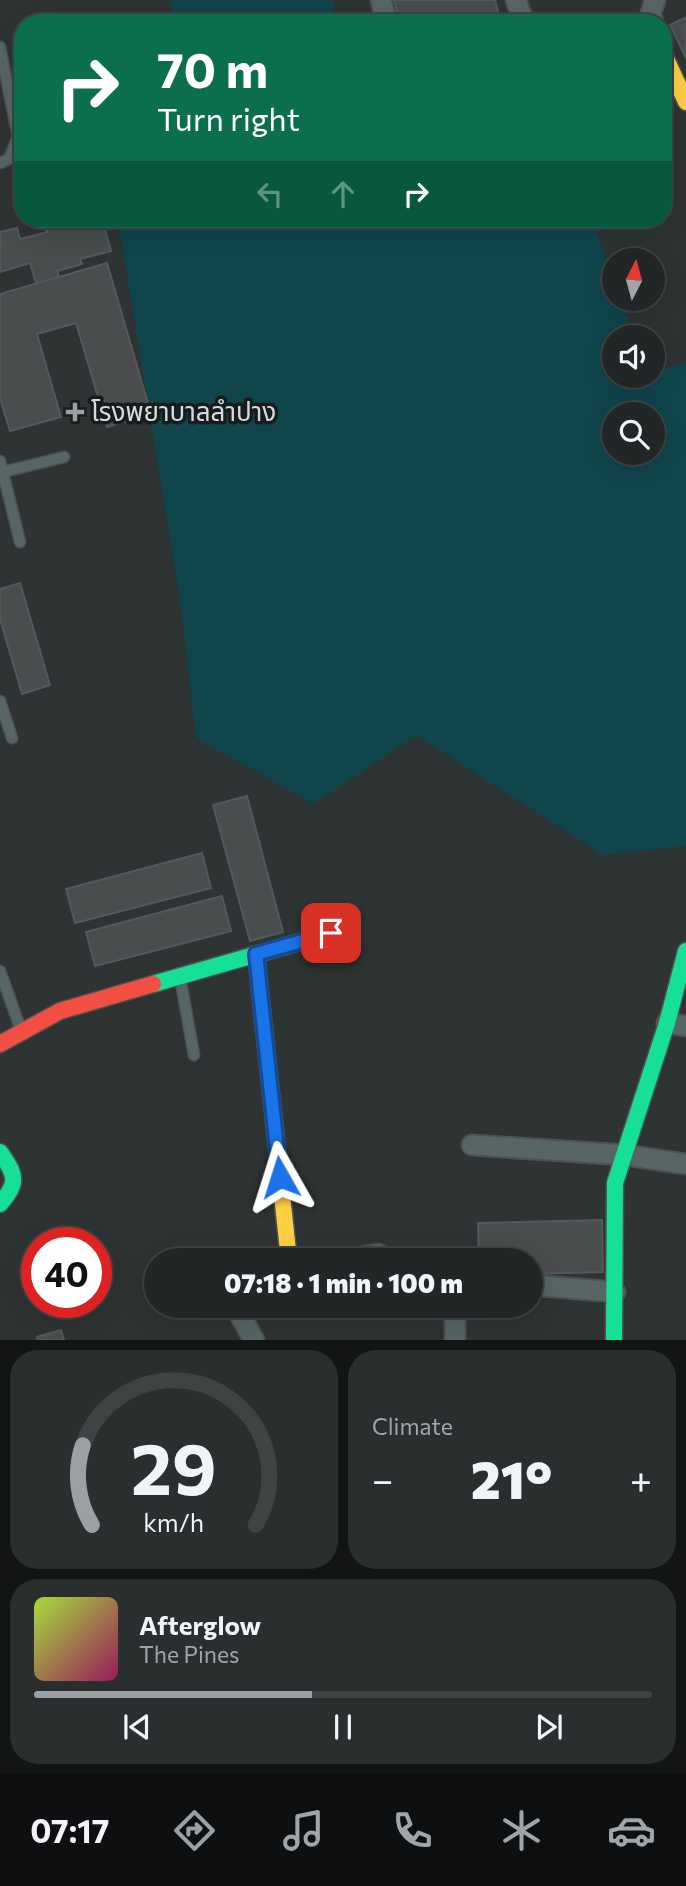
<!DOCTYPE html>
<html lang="en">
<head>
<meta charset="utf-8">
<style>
  :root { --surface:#222627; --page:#2a2e2f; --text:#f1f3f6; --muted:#a2a5a7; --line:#3f4344; --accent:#9ba1a2 }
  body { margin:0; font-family:Commissioner,"Noto Sans Thai",sans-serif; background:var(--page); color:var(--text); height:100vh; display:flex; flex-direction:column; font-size:26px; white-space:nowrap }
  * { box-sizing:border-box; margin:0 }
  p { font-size:23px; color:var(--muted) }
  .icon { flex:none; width:38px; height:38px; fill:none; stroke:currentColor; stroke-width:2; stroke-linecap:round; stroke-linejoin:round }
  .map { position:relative; height:1340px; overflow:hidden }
  .side { display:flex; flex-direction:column; gap:10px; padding:10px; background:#131515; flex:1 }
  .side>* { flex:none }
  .guide { position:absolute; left:14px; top:14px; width:658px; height:214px; border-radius:28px; box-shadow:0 7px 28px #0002,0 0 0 2px var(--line); background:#0b6e4f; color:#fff; overflow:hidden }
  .needle { width:46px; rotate:6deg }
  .controls { position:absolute; left:602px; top:248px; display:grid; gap:14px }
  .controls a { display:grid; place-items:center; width:63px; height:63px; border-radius:50%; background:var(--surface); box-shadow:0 7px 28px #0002,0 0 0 2px var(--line); font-size:35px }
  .speed { position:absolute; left:21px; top:1227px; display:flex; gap:14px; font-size:35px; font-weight:700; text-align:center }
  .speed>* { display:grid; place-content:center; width:91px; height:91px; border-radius:50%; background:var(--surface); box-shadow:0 7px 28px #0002,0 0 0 2px var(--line); line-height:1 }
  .speed .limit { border:10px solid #d22; background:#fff; color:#111 }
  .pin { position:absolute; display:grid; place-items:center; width:60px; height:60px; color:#fff; margin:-30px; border-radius:14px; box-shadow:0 4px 10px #0006 }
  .me { position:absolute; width:77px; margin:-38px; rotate:354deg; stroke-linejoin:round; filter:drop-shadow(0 0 5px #0008) }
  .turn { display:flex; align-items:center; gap:24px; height:147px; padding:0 28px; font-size:32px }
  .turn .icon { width:91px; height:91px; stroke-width:2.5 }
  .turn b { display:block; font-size:49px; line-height:60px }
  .lanes { display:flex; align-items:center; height:66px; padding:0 28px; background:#0003; justify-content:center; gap:35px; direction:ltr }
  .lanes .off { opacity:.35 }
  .big { font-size:52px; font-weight:800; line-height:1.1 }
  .side .tile { flex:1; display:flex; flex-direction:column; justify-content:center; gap:10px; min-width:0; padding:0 24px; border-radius:28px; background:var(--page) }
  .side .dial { align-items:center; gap:0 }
  .dial svg { height:182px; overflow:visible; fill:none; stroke:var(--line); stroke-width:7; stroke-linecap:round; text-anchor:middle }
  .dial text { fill:var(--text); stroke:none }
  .song { display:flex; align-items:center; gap:21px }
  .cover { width:84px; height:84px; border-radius:10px; background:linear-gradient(135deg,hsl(80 70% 55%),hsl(330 70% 35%)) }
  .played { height:7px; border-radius:4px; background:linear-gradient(90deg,var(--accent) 45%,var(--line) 45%) }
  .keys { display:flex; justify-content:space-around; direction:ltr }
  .heat { display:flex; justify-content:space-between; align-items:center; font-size:38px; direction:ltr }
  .side .tiles { flex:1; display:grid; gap:10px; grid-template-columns:1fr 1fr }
  .tile:last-child { grid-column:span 2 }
  .trip { position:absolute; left:144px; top:1248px; width:399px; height:70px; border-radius:35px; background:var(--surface); box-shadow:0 7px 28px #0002,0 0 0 2px var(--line); font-weight:800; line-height:70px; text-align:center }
  .dock { display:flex; height:112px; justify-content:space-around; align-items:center; background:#0e0f10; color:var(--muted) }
  .dock .icon { width:49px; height:49px }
  .dock .active { color:var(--accent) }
  .dock b { font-size:32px; color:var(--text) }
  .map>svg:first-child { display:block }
  .green { fill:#10454c; fill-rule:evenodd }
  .building { fill:#494d4e; stroke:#54585a; stroke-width:2 }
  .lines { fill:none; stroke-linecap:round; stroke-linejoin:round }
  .lane-casing { stroke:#4d5152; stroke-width:13 }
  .street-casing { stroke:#4d5152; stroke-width:23 }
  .fast-casing { stroke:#4d5152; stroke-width:19 }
  .slow-casing { stroke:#4d5152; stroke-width:19 }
  .jam-casing { stroke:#4d5152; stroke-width:19 }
  .lane { stroke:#576664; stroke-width:10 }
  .street { stroke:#576664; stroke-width:19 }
  .fast { stroke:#16e098; stroke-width:16 }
  .slow { stroke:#ffcf43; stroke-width:16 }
  .jam { stroke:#f24e42; stroke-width:16 }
  .route-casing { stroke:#114b97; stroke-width:18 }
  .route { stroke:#1a73e8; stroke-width:12 }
  .poi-dot { fill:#9ba1a2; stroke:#171c1c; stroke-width:2.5 }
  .labels { text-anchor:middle; stroke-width:7; stroke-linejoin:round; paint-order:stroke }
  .poi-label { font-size:26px; fill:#d6dcde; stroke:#171c1c; text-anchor:start }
</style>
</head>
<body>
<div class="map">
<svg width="686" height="1340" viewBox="0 0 686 1340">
  <rect width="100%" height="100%" fill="#2e3334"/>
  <path class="green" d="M171,0H333L335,23H173Z
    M118,219H592L614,281V299H621L635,338H614V376H653V371L686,363V846L603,855L416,735L314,804L196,738L181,606ZM614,415H653V453H614Z"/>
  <path class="building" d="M394,0H495L501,23H400Z
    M686,17V58L670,25Z
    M43,219H102L111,251L80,259L82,264L57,271L59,277L36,283L30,263L0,272V232L17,228L20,239L47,232Z
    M107,263L151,414L107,427L76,323L37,334L61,417L10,431L0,398V294Z
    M20,583L50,685L22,694L0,619V589Z
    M247,796L283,932L250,941L213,805Z
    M202,853L211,888L75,923L66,889Z
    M222,896L231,931L95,966L86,932Z
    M602,1220L603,1272L530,1274V1260H479L478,1223Z
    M61,1330L64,1340H38L37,1337Z"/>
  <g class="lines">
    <defs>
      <path id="lane" d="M0,47L18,137L9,159L0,163
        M0,461L20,542
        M3,472L64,457
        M0,701L12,738
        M0,971L21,1030
        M180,977L194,1055"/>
      <path id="street" d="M381,0L387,23
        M516,0L524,23
        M653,23L651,13L655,0
        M667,1023L686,1026
        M472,1145L625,1155L686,1164
        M344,1260L378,1254L379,1260
        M530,1285L615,1292
        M235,1306L254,1340
        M455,1340V1306"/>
      <path id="fast" d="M153,984L331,933
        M0,1152C16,1175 19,1182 0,1204
        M614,1340L615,1183L667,1023L686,951"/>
      <path id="slow" d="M663,52L686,102
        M256,954L289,1260"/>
      <path id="jam" d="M0,1044L60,1011L153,984"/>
    </defs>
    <use href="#lane" class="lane-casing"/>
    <use href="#street" class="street-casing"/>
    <use href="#fast" class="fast-casing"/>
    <use href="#slow" class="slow-casing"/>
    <use href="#jam" class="jam-casing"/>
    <use href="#lane" class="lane"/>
    <use href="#street" class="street"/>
    <use href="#fast" class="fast"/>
    <use href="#slow" class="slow"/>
    <use href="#jam" class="jam"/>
  </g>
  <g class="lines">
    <defs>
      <path id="route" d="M280,1177L256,954L331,933"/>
    </defs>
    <use href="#route" class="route-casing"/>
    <use href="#route" class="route"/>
  </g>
  <path class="poi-dot" d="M71.5 401.5h7v7h7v7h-7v7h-7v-7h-7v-7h7z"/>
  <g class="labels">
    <g class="poi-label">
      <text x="91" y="421">โรงพยาบาลลำปาง</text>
    </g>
  </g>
</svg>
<div class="controls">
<a><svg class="needle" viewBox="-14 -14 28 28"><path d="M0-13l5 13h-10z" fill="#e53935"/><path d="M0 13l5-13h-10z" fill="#a2a5a7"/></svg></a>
<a><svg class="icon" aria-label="sound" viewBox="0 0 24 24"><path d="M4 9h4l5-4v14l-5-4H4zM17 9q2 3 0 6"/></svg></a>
<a><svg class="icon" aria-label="search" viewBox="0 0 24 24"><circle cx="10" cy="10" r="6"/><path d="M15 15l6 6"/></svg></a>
</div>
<div class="speed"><div class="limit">40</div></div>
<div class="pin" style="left:331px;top:933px;background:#d93025"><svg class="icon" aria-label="arrive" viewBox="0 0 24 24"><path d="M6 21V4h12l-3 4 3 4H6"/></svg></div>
<svg class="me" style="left:280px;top:1177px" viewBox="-20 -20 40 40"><path d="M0-17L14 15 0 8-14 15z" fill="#1a73e8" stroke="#fff" stroke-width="4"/></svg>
<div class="trip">07:18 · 1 min · 100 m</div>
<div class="guide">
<div class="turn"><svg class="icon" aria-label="right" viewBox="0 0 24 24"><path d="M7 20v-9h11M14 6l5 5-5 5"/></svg><div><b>70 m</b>Turn right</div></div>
<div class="lanes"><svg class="icon off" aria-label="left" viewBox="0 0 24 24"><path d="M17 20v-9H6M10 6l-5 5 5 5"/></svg><svg class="icon off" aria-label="ahead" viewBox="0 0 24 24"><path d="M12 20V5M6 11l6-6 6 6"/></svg><svg class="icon" aria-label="right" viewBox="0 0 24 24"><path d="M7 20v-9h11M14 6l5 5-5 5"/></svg></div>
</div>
</div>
<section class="side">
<div class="tiles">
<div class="tile dial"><svg viewBox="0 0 100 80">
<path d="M14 69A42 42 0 1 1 86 69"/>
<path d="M14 69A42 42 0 0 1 10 34" stroke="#9ba1a2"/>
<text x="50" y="56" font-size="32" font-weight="700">29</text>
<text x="50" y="72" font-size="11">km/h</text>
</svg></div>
<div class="tile"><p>Climate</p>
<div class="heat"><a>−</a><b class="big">21°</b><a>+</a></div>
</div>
<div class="tile">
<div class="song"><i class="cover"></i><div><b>Afterglow</b><p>The Pines</p></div></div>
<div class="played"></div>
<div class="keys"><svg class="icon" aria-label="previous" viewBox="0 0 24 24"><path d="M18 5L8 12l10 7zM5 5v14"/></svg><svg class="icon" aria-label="pause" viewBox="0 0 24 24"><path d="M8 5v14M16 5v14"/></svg><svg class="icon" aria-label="next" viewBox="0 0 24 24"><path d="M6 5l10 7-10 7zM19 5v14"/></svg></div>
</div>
</div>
</section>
<nav class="dock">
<b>07:17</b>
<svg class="icon active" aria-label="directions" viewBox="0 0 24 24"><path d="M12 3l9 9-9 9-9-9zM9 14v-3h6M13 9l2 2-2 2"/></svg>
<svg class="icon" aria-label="music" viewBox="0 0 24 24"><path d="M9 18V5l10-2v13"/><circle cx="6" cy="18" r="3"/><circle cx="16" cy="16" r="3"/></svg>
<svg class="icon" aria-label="phone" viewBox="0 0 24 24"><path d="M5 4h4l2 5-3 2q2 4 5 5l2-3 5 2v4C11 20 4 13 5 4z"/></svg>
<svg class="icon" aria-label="climate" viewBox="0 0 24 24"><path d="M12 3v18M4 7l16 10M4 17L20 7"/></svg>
<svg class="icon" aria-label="car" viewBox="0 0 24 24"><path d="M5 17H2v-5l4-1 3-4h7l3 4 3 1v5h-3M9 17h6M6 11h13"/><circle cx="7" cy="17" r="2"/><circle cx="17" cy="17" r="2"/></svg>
</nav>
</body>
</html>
